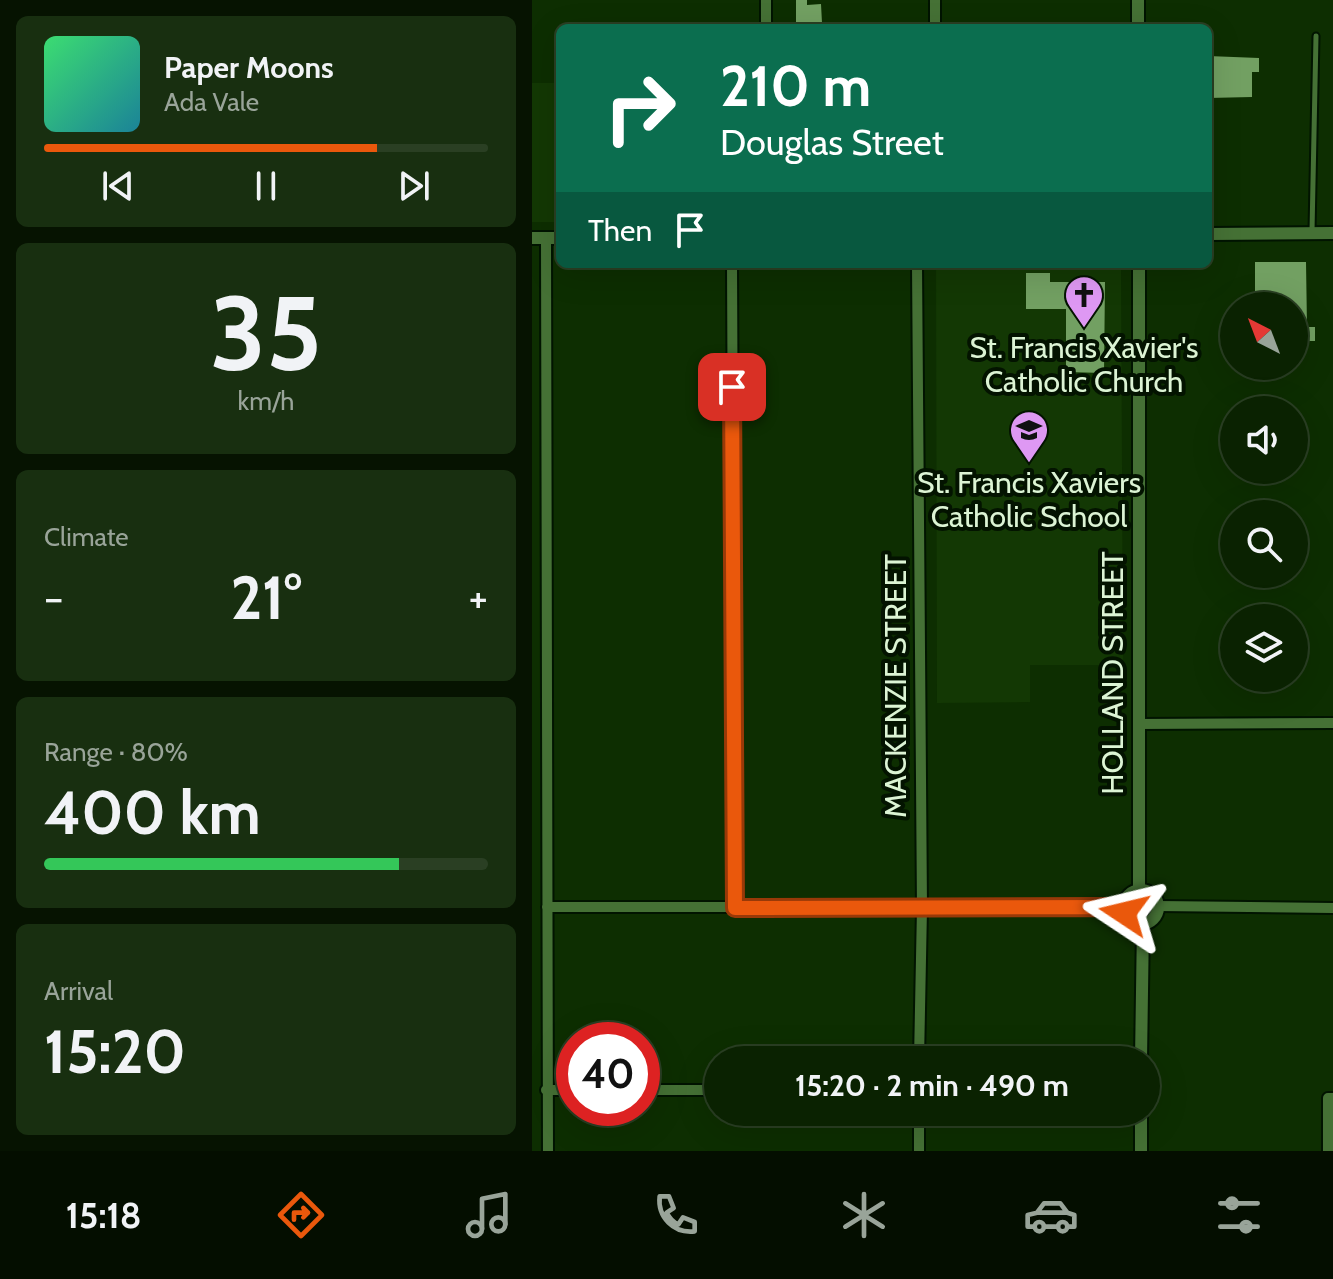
<!DOCTYPE html>
<html lang="en">
<head>
<meta charset="utf-8">
<style>
  :root { --surface:#0a2201; --page:#182f10; --text:#f1f3f6; --muted:#99a499; --line:#2a3f23; --accent:#ea580c }
  body { margin:0; font-family:Cabin,sans-serif; background:var(--page); color:var(--text); height:100vh; display:flex; flex-direction:column; font-size:30px; white-space:nowrap }
  * { box-sizing:border-box; margin:0 }
  p { font-size:26px; color:var(--muted) }
  .icon { flex:none; width:44px; height:44px; fill:none; stroke:currentColor; stroke-width:2; stroke-linecap:round; stroke-linejoin:round }
  .map { position:relative; flex:1; overflow:hidden }
  .side { display:flex; flex-direction:column; gap:16px; padding:16px; background:#061301; width:532px }
  .side>* { flex:none }
  .guide { position:absolute; left:24px; top:24px; width:656px; height:244px; border-radius:12px; box-shadow:0 8px 32px #0002,0 0 0 2px var(--line); background:#0b6e4f; color:#fff; overflow:hidden }
  .needle { width:52px; rotate:318deg }
  .tools { position:absolute; left:688px; top:292px; display:grid; gap:16px }
  .tools a { display:grid; place-items:center; width:88px; height:88px; border-radius:50%; background:var(--surface); box-shadow:0 8px 32px #0002,0 0 0 2px var(--line); font-size:40px }
  .speed { position:absolute; left:24px; top:1022px; display:flex; gap:16px; font-size:40px; font-weight:700; text-align:center }
  .speed>* { display:grid; place-content:center; width:104px; height:104px; border-radius:50%; background:var(--surface); box-shadow:0 8px 32px #0002,0 0 0 2px var(--line); line-height:1 }
  .speed .limit { border:12px solid #d22; background:#fff; color:#111 }
  .pin { position:absolute; display:grid; place-items:center; width:68px; height:68px; color:#fff; margin:-34px; border-radius:16px; box-shadow:0 4px 12px #0006 }
  .me { position:absolute; width:88px; margin:-44px; rotate:280deg; stroke-linejoin:round; filter:drop-shadow(0 0 6px #0008) }
  .turn { display:flex; align-items:center; gap:28px; height:168px; padding:0 32px; font-size:36px }
  .turn .icon { width:104px; height:104px; stroke-width:2.5 }
  .turn b { display:block; font-size:56px; line-height:68px }
  .then { display:flex; align-items:center; height:76px; padding:0 32px; background:#0003; gap:16px; font-size:30px }
  .big { font-size:60px; font-weight:700; line-height:1.1 }
  .side .card { flex:1; display:flex; flex-direction:column; justify-content:center; gap:12px; min-width:0; padding:0 28px; border-radius:12px; background:var(--page) }
  .side .dial { align-items:center; gap:0 }
  .dial b { font-size:104px; line-height:1 }
  .song { display:flex; align-items:center; gap:24px }
  .cover { width:96px; height:96px; border-radius:12px; background:linear-gradient(135deg,hsl(140 70% 55%),hsl(190 70% 35%)) }
  .played { height:8px; border-radius:4px; background:linear-gradient(90deg,var(--accent) 75%,var(--line) 75%) }
  .keys { display:flex; justify-content:space-around; direction:ltr }
  .heat { display:flex; justify-content:space-between; align-items:center; font-size:44px; direction:ltr }
  .charge { height:12px; border-radius:6px; background:linear-gradient(90deg,#34c759 80%,var(--line) 0) }
  .trip { position:absolute; left:172px; top:1046px; width:456px; height:80px; border-radius:40px; background:var(--surface); box-shadow:0 8px 32px #0002,0 0 0 2px var(--line); font-weight:700; line-height:80px; text-align:center }
  .dock { display:flex; height:128px; justify-content:space-around; align-items:center; background:#040e00; color:var(--muted) }
  .dock .icon { width:56px; height:56px }
  .dock .selected { color:var(--accent) }
  .dock b { font-size:36px; color:var(--text) }
  main { display:flex; flex:1; min-height:0 }
  .map>svg:first-child { display:block }
  .built { fill:#133804 }
  .building { fill:#72a062 }
  .lines { fill:none; stroke-linecap:round; stroke-linejoin:round }
  .service-casing { stroke:#011400; stroke-width:9 }
  .minor-casing { stroke:#011400; stroke-width:14 }
  .tertiary-casing { stroke:#011400; stroke-width:16 }
  .service { stroke:#457135; stroke-width:5 }
  .minor { stroke:#457135; stroke-width:10 }
  .tertiary { stroke:#457135; stroke-width:12 }
  .route-casing { stroke:#983908; stroke-width:20 }
  .route { stroke:#ea580c; stroke-width:14 }
  .labels { text-anchor:middle; stroke-width:8; stroke-linejoin:round; paint-order:stroke }
  .poi-label { font-size:30px; fill:#dcf4d4; stroke:#031300 }
  .street-label { font-size:30px; fill:#dcf4d4; stroke:#031300 }
</style>
</head>
<body>
<main>
<section class="side">
<div class="card">
<div class="song"><i class="cover"></i><div><b>Paper Moons</b><p>Ada Vale</p></div></div>
<div class="played"></div>
<div class="keys"><svg class="icon" aria-label="previous" viewBox="0 0 24 24"><path d="M18 5L8 12l10 7zM5 5v14"/></svg><svg class="icon" aria-label="pause" viewBox="0 0 24 24"><path d="M8 5v14M16 5v14"/></svg><svg class="icon" aria-label="next" viewBox="0 0 24 24"><path d="M6 5l10 7-10 7zM19 5v14"/></svg></div>
</div>
<div class="card dial"><b>35</b><p>km/h</p></div>
<div class="card"><p>Climate</p>
<div class="heat"><a>−</a><b class="big">21°</b><a>+</a></div>
</div>
<div class="card"><p>Range · 80%</p><b class="big">400 km</b><div class="charge"></div></div>
<div class="card"><p>Arrival</p><b class="big">15:20</b></div>
</section>
<div class="map">
<svg width="801" height="1151" viewBox="0 0 801 1151">
  <rect width="100%" height="100%" fill="#0d2e01"/>
  <path class="built" d="M0,83H28V222H0Z
    M404,264H589L591,665H498V702L405,703Z"/>
  <path class="building" d="M264,0H275V5L289,4L290,23H264Z
    M676,56L727,58V72H720V97L676,98Z
    M723,262H774L775,327H783V341H762V306H723Z
    M494,273H518V282H573L572,373L534,372V309H494Z"/>
  <g class="lines">
    <defs>
      <path id="service" d="M780,231L784,36"/>
      <path id="minor" d="M234,0V28
        M403,0V28
        M14,238L16,1151
        M200,264L203,908
        M385,264L390,908L387,1060
        M606,724L801,723
        M626,906L801,908
        M15,907H591
        M14,1090H42
        M110,1090H186
        M387,1112V1151
        M796,1151V1098H801"/>
      <path id="tertiary" d="M606,0V28
        M676,234L801,233
        M0,238H28
        M607,889V264
        M592 907a17 17 0 1 1 34 0a17 17 0 1 1-34 0Z
        M609,1060L611,924
        M609,1112V1151"/>
    </defs>
    <use href="#service" class="service-casing"/>
    <use href="#minor" class="minor-casing"/>
    <use href="#tertiary" class="tertiary-casing"/>
    <use href="#service" class="service"/>
    <use href="#minor" class="minor"/>
    <use href="#tertiary" class="tertiary"/>
  </g>
  <g class="lines">
    <defs>
      <path id="route" d="M200,387L203,908L591,907L592,913"/>
    </defs>
    <use href="#route" class="route-casing"/>
    <use href="#route" class="route"/>
  </g>
  <defs>
    <symbol id="church-pin" viewBox="-11 -11 22 30"><path d="M0 17L-7.5 6A9.5 9.5 0 1 1 7.5 6Z" fill="#de98f3" stroke="#031300"/><path d="M-1.2-6h2.4v3.5h3.3v2.4h-3.3V6h-2.4V-.1h-3.3v-2.4h3.3Z" fill="#111"/></symbol>
    <symbol id="school-pin" viewBox="-11 -11 22 30"><path d="M0 17L-7.5 6A9.5 9.5 0 1 1 7.5 6Z" fill="#de98f3" stroke="#031300"/><path d="M0-5L7-2L0 1L-7-2ZM-4 1L0 2.5L4 1V4Q0 6-4 4Z" fill="#111"/></symbol>
  </defs>
  <g fill-rule="evenodd">
    <use href="#church-pin" x="530" y="273" width="44" height="60"/>
    <use href="#school-pin" x="475" y="408" width="44" height="60"/>
  </g>
  <g class="labels">
    <g class="poi-label">
      <text x="552" y="358">St. Francis Xavier's<tspan x="552" dy="34">Catholic Church</tspan></text>
      <text x="497" y="493">St. Francis Xaviers<tspan x="497" dy="34">Catholic School</tspan></text>
    </g>
    <g class="street-label">
      <text transform="translate(581 673) rotate(-90)" y="10">HOLLAND STREET</text>
      <text transform="translate(364 686) rotate(-90)" y="10">MACKENZIE STREET</text>
    </g>
  </g>
</svg>
<div class="tools">
<a><svg class="needle" viewBox="-14 -14 28 28"><path d="M0-13l5 13h-10z" fill="#e53935"/><path d="M0 13l5-13h-10z" fill="#99a499"/></svg></a>
<a><svg class="icon" aria-label="sound" viewBox="0 0 24 24"><path d="M4 9h4l5-4v14l-5-4H4zM17 9q2 3 0 6"/></svg></a>
<a><svg class="icon" aria-label="search" viewBox="0 0 24 24"><circle cx="10" cy="10" r="6"/><path d="M15 15l6 6"/></svg></a>
<a><svg class="icon" aria-label="layers" viewBox="0 0 24 24"><path d="M12 4l9 5-9 5-9-5zM3 14l9 5 9-5"/></svg></a>
</div>
<div class="speed"><div class="limit">40</div></div>
<div class="pin" style="left:200px;top:387px;background:#d93025"><svg class="icon" aria-label="arrive" viewBox="0 0 24 24"><path d="M6 21V4h12l-3 4 3 4H6"/></svg></div>
<svg class="me" style="left:592px;top:913px" viewBox="-20 -20 40 40"><path d="M0-17L14 15 0 8-14 15z" fill="#ea580c" stroke="#fff" stroke-width="4"/></svg>
<div class="trip">15:20 · 2 min · 490 m</div>
<div class="guide">
<div class="turn"><svg class="icon" aria-label="right" viewBox="0 0 24 24"><path d="M7 20v-9h11M14 6l5 5-5 5"/></svg><div><b>210 m</b>Douglas Street</div></div>
<div class="then">Then<svg class="icon" aria-label="arrive" viewBox="0 0 24 24"><path d="M6 21V4h12l-3 4 3 4H6"/></svg></div>
</div>
</div>
</main>
<nav class="dock">
<b>15:18</b>
<svg class="icon selected" aria-label="directions" viewBox="0 0 24 24"><path d="M12 3l9 9-9 9-9-9zM9 14v-3h6M13 9l2 2-2 2"/></svg>
<svg class="icon" aria-label="music" viewBox="0 0 24 24"><path d="M9 18V5l10-2v13"/><circle cx="6" cy="18" r="3"/><circle cx="16" cy="16" r="3"/></svg>
<svg class="icon" aria-label="phone" viewBox="0 0 24 24"><path d="M5 4h4l2 5-3 2q2 4 5 5l2-3 5 2v4C11 20 4 13 5 4z"/></svg>
<svg class="icon" aria-label="climate" viewBox="0 0 24 24"><path d="M12 3v18M4 7l16 10M4 17L20 7"/></svg>
<svg class="icon" aria-label="car" viewBox="0 0 24 24"><path d="M5 17H2v-5l4-1 3-4h7l3 4 3 1v5h-3M9 17h6M6 11h13"/><circle cx="7" cy="17" r="2"/><circle cx="17" cy="17" r="2"/></svg>
<svg class="icon" aria-label="filters" viewBox="0 0 24 24"><path d="M4 7h16M4 17h16"/><circle cx="9" cy="7" r="2"/><circle cx="15" cy="17" r="2"/></svg>
</nav>
</body>
</html>
